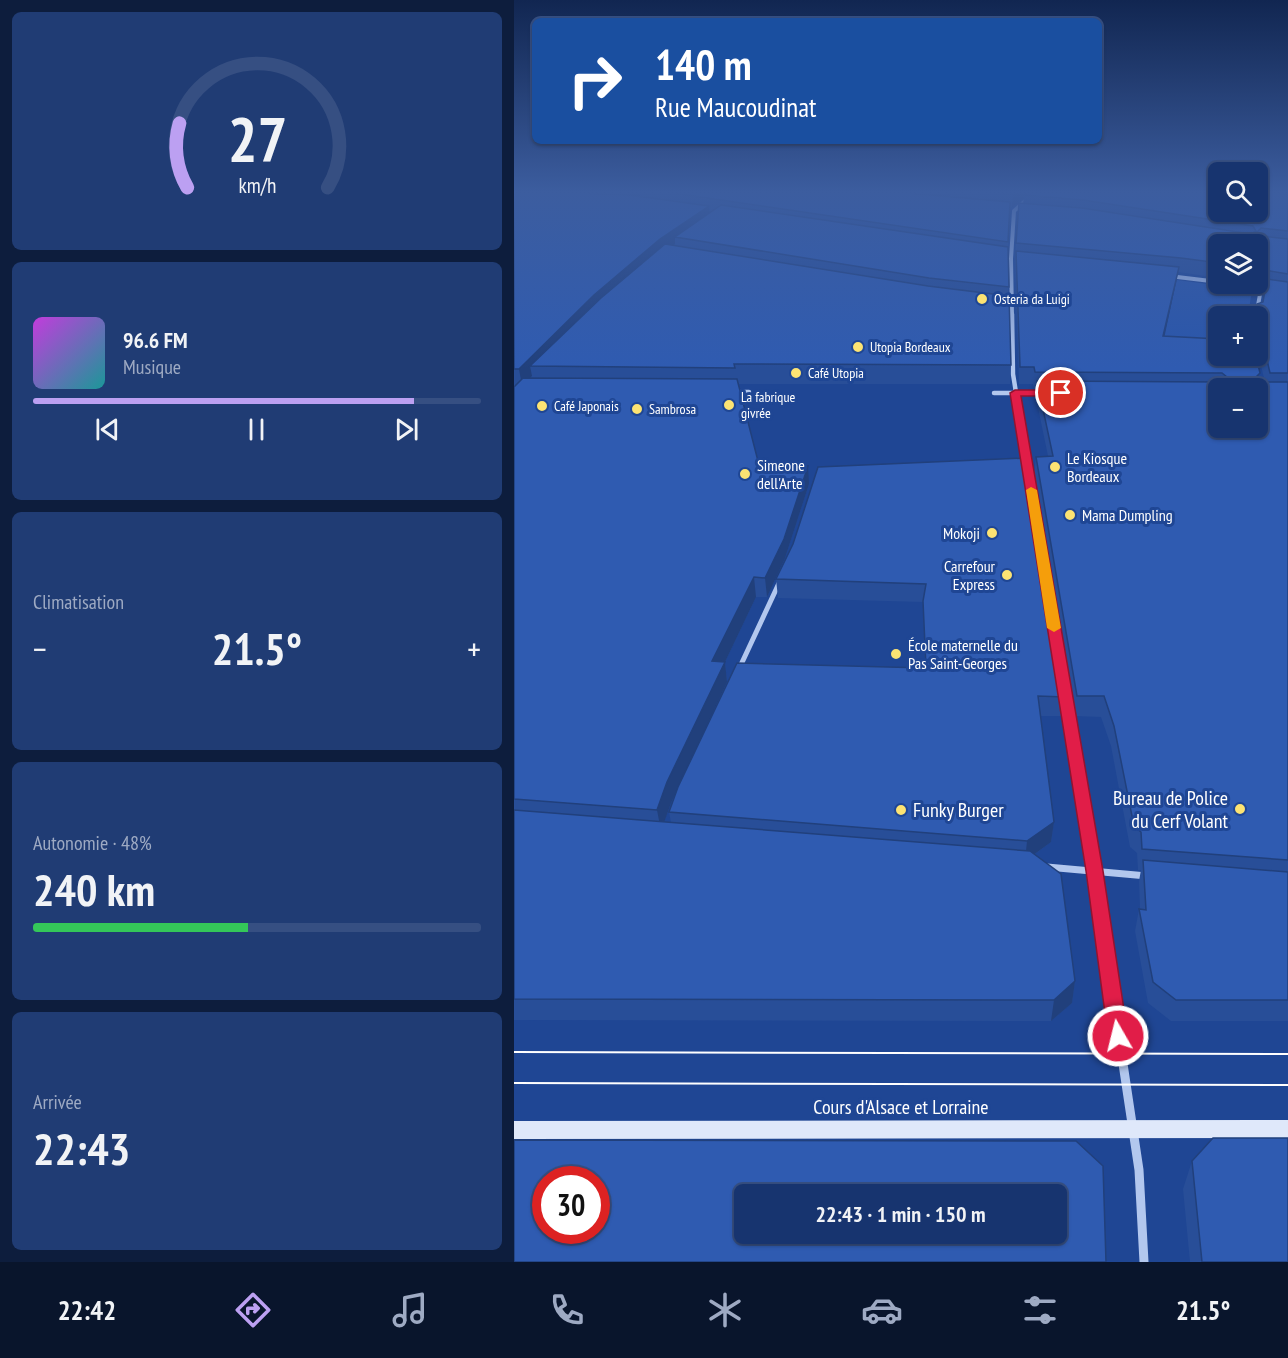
<!DOCTYPE html>
<html lang="fr">
<head>
<meta charset="utf-8">
<style>
  :root { --surface:#17346f; --page:#203c74; --text:#f1f3f6; --muted:#9eaac3; --line:#364f82; --accent:#bca0f2 }
  body { margin:0; font-family:"PT Sans Narrow",sans-serif; background:var(--page); color:var(--text); height:100vh; display:flex; flex-direction:column; font-size:22px; white-space:nowrap }
  * { box-sizing:border-box; margin:0 }
  p { font-size:20px; color:var(--muted) }
  .icon { flex:none; width:33px; height:33px; fill:none; stroke:currentColor; stroke-width:2; stroke-linecap:round; stroke-linejoin:round }
  .map { position:relative; flex:1; overflow:hidden }
  .sheet { display:flex; flex-direction:column; gap:12px; padding:12px; background:#0d1d3d; width:514px }
  .sheet>* { flex:none }
  .hud { position:absolute; left:18px; top:18px; width:570px; height:126px; border-radius:9px; box-shadow:0 2px 4px #0004,0 0 0 2px var(--line); background:#1a4fa0; color:#fff; overflow:hidden }
  .buttons { position:absolute; left:694px; top:162px; display:grid; gap:12px }
  .buttons a { display:grid; place-items:center; width:60px; height:60px; border-radius:9px; background:var(--surface); box-shadow:0 2px 4px #0004,0 0 0 2px var(--line); font-size:30px }
  .speed { position:absolute; left:18px; top:1166px; display:flex; gap:12px; font-size:30px; font-weight:700; text-align:center }
  .speed>* { display:grid; place-content:center; width:78px; height:78px; border-radius:50%; background:var(--surface); box-shadow:0 2px 4px #0004,0 0 0 2px var(--line); line-height:1 }
  .speed .limit { border:9px solid #d22; background:#fff; color:#111 }
  .pin { position:absolute; display:grid; place-items:center; width:51px; height:51px; color:#fff; margin:-26px; border:3px solid #fff; border-radius:50%; box-shadow:0 2px 6px #0007 }
  .me { position:absolute; width:66px; margin:-33px; rotate:352deg; stroke-linejoin:round; filter:drop-shadow(0 0 4px #0008) }
  .turn { display:flex; align-items:center; gap:21px; height:126px; padding:0 24px; font-size:27px }
  .turn .icon { width:78px; height:78px; stroke-width:2.5 }
  .turn b { display:block; font-size:42px; line-height:51px }
  .big { font-size:45px; font-weight:800; line-height:1.1 }
  .sheet .widget { flex:1; display:flex; flex-direction:column; justify-content:center; gap:9px; min-width:0; padding:0 21px; border-radius:9px; background:var(--page) }
  .sheet .dial { align-items:center; gap:0 }
  .dial svg { height:156px; overflow:visible; fill:none; stroke:var(--line); stroke-width:7; stroke-linecap:round; text-anchor:middle }
  .dial text { fill:var(--text); stroke:none }
  .song { display:flex; align-items:center; gap:18px }
  .cover { width:72px; height:72px; border-radius:9px; background:linear-gradient(135deg,hsl(290 70% 55%),hsl(180 70% 35%)) }
  .played { height:6px; border-radius:3px; background:linear-gradient(90deg,var(--accent) 85%,var(--line) 85%) }
  .keys { display:flex; justify-content:space-around; direction:ltr }
  .heat { display:flex; justify-content:space-between; align-items:center; font-size:33px; direction:ltr }
  .charge { height:9px; border-radius:4px; background:linear-gradient(90deg,#34c759 48%,var(--line) 0) }
  .trip { position:absolute; left:220px; top:1184px; width:333px; height:60px; border-radius:9px; background:var(--surface); box-shadow:0 2px 4px #0004,0 0 0 2px var(--line); font-weight:800; line-height:60px; text-align:center }
  .dock { display:flex; height:96px; justify-content:space-around; align-items:center; background:#09152c; color:var(--muted) }
  .dock .icon { width:42px; height:42px }
  .dock .on { color:var(--accent) }
  .dock b { font-size:27px; color:var(--text) }
  main { display:flex; flex:1; min-height:0 }
  .map>svg:first-child { display:block }
  .green { fill:#2956ac }
  .lines { fill:none; stroke-linecap:round; stroke-linejoin:round }
  .street-far4 { stroke:#b2c7ee; stroke-width:4 }
  .street-far3 { stroke:#b2c7ee; stroke-width:4.5 }
  .street-far2 { stroke:#b2c7ee; stroke-width:5 }
  .street-far1 { stroke:#b2c7ee; stroke-width:7 }
  .street { stroke:#b2c7ee; stroke-width:9 }
  .secondary { fill:#dfe8fa; fill-rule:evenodd }
  .tram { stroke:#fff; stroke-width:2 }
  .wall { fill:#284e98; fill-rule:evenodd }
  .shaded-wall { fill:#21407c }
  .building { fill:#2f5bb1; stroke:#21407c; stroke-width:1.5; fill-rule:evenodd }
  .route { fill:#e11d48; stroke:#92132f; stroke-width:1.5 }
  .slow { fill:#f59e0b }
  .poi-dot { fill:#fce373; stroke:#1f4694; stroke-width:2 }
  .labels { text-anchor:middle; stroke-width:6; stroke-linejoin:round; paint-order:stroke }
  .far-poi-label { font-size:14px; fill:#fff; stroke:#1f4694; text-anchor:start }
  .poi-label { font-size:16px; fill:#fff; stroke:#1f4694; text-anchor:start }
  .near-poi-label { font-size:20px; fill:#fff; stroke:#1f4694; text-anchor:end }
  .near-street-label { font-size:20px; fill:#fff; stroke:#1f4694 }
</style>
</head>
<body>
<main>
<section class="sheet">
<div class="widget dial"><svg viewBox="0 0 100 80">
<path d="M14 69A42 42 0 1 1 86 69"/>
<path d="M14 69A42 42 0 0 1 10 36" stroke="#bca0f2"/>
<text x="50" y="56" font-size="32" font-weight="700">27</text>
<text x="50" y="72" font-size="11">km/h</text>
</svg></div>
<div class="widget">
<div class="song"><i class="cover"></i><div><b>96.6 FM</b><p>Musique</p></div></div>
<div class="played"></div>
<div class="keys"><svg class="icon" aria-label="previous" viewBox="0 0 24 24"><path d="M18 5L8 12l10 7zM5 5v14"/></svg><svg class="icon" aria-label="pause" viewBox="0 0 24 24"><path d="M8 5v14M16 5v14"/></svg><svg class="icon" aria-label="next" viewBox="0 0 24 24"><path d="M6 5l10 7-10 7zM19 5v14"/></svg></div>
</div>
<div class="widget"><p>Climatisation</p>
<div class="heat"><a>−</a><b class="big">21.5°</b><a>+</a></div>
</div>
<div class="widget"><p>Autonomie · 48%</p><b class="big">240 km</b><div class="charge"></div></div>
<div class="widget"><p>Arrivée</p><b class="big">22:43</b></div>
</section>
<div class="map">
<svg width="774" height="1262" viewBox="0 0 774 1262">
  <rect width="100%" height="100%" fill="#1f4694"/>
  <path class="green" d="M663,280L738,290L734,316H705V356L642,357C653,333 656,306 663,280Z"/>
  <g class="lines">
    <path class="street-far4" d="M655,276L705,282
      M715,284L774,294
      M498,316L497,259L500,211L521,192
      M742,316L747,289"/>
    <path class="street-far3" d="M498,314L499,374L515,473
      M220,392H235
      M480,393H530"/>
    <path class="street-far2" d="M515,472L548,675
      M225,669L266,581"/>
    <path class="street-far1" d="M548,674L589,933
      M533,867L633,876"/>
    <path class="street" d="M589,931L625,1170L630,1262"/>
    <path class="secondary" d="M774,1120V1138L0,1139V1121Z"/>
    <path class="tram" d="M0,1052L774,1054
      M0,1083L774,1085"/>
  </g>
  <path class="wall" d="M0,192H124L121,196L128,197L127,192H774V1021H657L634,1003L621,931L625,909H626L625,881L627,870H624L623,853L616,847L597,746L587,717L560,716L520,475L522,457L534,456L522,398L523,389H520L519,384H505L501,257L505,203H509L510,198L498,207H496L494,247V296L497,365L496,384H224L245,465L295,484L271,558L253,597H242L211,662L213,682L174,766L411,668L409,602L264,598L262,579L279,544L304,467L551,697L549,716H527L540,822L537,842L521,854L561,981L558,1003L537,1021L0,1020ZM705,244H744V284H739L752,286L749,302L743,304L741,316H744V354L751,382H748L745,379L650,336L664,272L705,278ZM163,790L155,812L157,823L150,822L157,803Z
    M678,1161L774,1262H676L669,1189Z"/>
  <path class="shaded-wall" d="M116,192H124L117,200Z
    M501,192H517L510,195V198L498,207L499,194Z
    M195,206L197,220L161,237V244L148,253L16,366L18,376L8,386L5,369L80,295L146,239Z
    M665,267L662,282L647,353L649,336Z
    M294,466L295,484L271,558L253,597L251,578Z
    M240,577L242,597L211,662L213,682L157,803L147,831L143,810L153,782L198,661Z
    M540,822L537,842L511,861L513,841Z
    M561,981L558,1003L537,1021L540,1000Z"/>
  <path class="building" d="M0,192H44L116,195L195,206L146,239L80,295L5,369H0Z
    M152,192H383L496,202L494,242Z
    M473,192H501L499,194Z
    M513,192H705V212H744V192H754L774,194V231L747,228L743,232L746,236L774,239V274L744,269V244H705V263L667,258L502,243L505,203L568,208L737,234L742,231L739,226L569,200L510,195Z
    M207,205L494,247L495,287L415,278L161,237Z
    M151,244L414,286L495,296L497,365L220,364L221,368L16,366L87,298Z
    M502,251L665,267L649,336L705,339V356H742L746,373L743,376L748,382H774V860L628,849L627,832L620,826L600,726L590,696H563L522,457L539,456L523,381L708,382L713,377L708,373L521,372L520,367H506ZM705,388H744V428H705Z
    M753,279L774,282V373H756L748,338L744,336V316H741L744,310L743,304L749,302Z
    M9,378L223,379L245,465L294,466L270,539L251,578L240,577L198,661L211,662L153,782L143,810L0,799V387Z
    M512,458L551,697L524,696L540,822L513,841L155,812L164,787L223,663L412,668L409,601L412,584L262,579L279,544L304,467Z
    M0,810L516,851L547,874L561,981L540,1000L0,999Z
    M629,860L774,872V1000H662L639,982L625,909L632,910Z
    M699,1138H774V1262H688L678,1161Z
    M0,1140L562,1141L589,1166L592,1262H0ZM32,1179H82V1230H32ZM231,1194H543V1233H231Z"/>
  <linearGradient id="sky" x2="0" y2="1"><stop stop-color="#112651"/><stop offset="0.52" stop-color="#3c5d9f"/><stop offset="1" stop-color="#3c5d9f" stop-opacity="0"/></linearGradient>
  <rect width="774" height="369" fill="url(#sky)"/>
  <path class="route" d="M547,390L550,391V396H507L589,871L614,1036L611,1042L604,1045L597,1042L594,1036L572,871L496,393L501,390Z"/>
  <path class="slow" d="M517,487L523,490L547,628L540,632L533,628L512,490Z"/>
  <g class="poi-dot">
    <circle cx="468" cy="299" r="6"/>
    <circle cx="344" cy="347" r="6"/>
    <circle cx="282" cy="373" r="6"/>
    <circle cx="215" cy="405" r="6"/>
    <circle cx="28" cy="406" r="6"/>
    <circle cx="123" cy="409" r="6"/>
    <circle cx="541" cy="467" r="6"/>
    <circle cx="231" cy="474" r="6"/>
    <circle cx="556" cy="515" r="6"/>
    <circle cx="478" cy="533" r="6"/>
    <circle cx="493" cy="575" r="6"/>
    <circle cx="382" cy="654" r="6"/>
    <circle cx="726" cy="809" r="6"/>
    <circle cx="387" cy="810" r="6"/>
  </g>
  <g class="labels">
    <g class="far-poi-label">
      <text x="480" y="304">Osteria da Luigi</text>
      <text x="356" y="352">Utopia Bordeaux</text>
      <text x="294" y="378">Café Utopia</text>
      <text x="227" y="402">La fabrique<tspan x="227" dy="16">givrée</tspan></text>
      <text x="40" y="411">Café Japonais</text>
      <text x="135" y="414">Sambrosa</text>
    </g>
    <g class="poi-label">
      <text x="553" y="464">Le Kiosque<tspan x="553" dy="18">Bordeaux</tspan></text>
      <text x="243" y="471">Simeone<tspan x="243" dy="18">dell'Arte</tspan></text>
      <text x="568" y="521">Mama Dumpling</text>
      <text x="466" y="539" text-anchor="end">Mokoji</text>
      <text x="481" y="572" text-anchor="end">Carrefour<tspan x="481" dy="18">Express</tspan></text>
      <text x="394" y="651">École maternelle du<tspan x="394" dy="18">Pas Saint-Georges</tspan></text>
    </g>
    <g class="near-poi-label">
      <text x="714" y="805">Bureau de Police<tspan x="714" dy="23">du Cerf Volant</tspan></text>
      <text x="399" y="817" text-anchor="start">Funky Burger</text>
    </g>
    <g class="near-street-label">
      <text x="387" y="1114">Cours d'Alsace et Lorraine</text>
    </g>
  </g>
</svg>
<div class="buttons">
<a><svg class="icon" aria-label="search" viewBox="0 0 24 24"><circle cx="10" cy="10" r="6"/><path d="M15 15l6 6"/></svg></a>
<a><svg class="icon" aria-label="layers" viewBox="0 0 24 24"><path d="M12 4l9 5-9 5-9-5zM3 14l9 5 9-5"/></svg></a>
<a>+</a>
<a>−</a>
</div>
<div class="speed"><div class="limit">30</div></div>
<div class="pin" style="left:547px;top:393px;background:#d93025"><svg class="icon" aria-label="arrive" viewBox="0 0 24 24"><path d="M6 21V4h12l-3 4 3 4H6"/></svg></div>
<svg class="me" style="left:604px;top:1036px" viewBox="-20 -20 40 40"><circle r="17" fill="#e11d48" stroke="#fff" stroke-width="3"/><path d="M0-11L8 9 0 5-8 9z" fill="#fff"/></svg>
<div class="trip">22:43 · 1 min · 150 m</div>
<div class="hud">
<div class="turn"><svg class="icon" aria-label="right" viewBox="0 0 24 24"><path d="M7 20v-9h11M14 6l5 5-5 5"/></svg><div><b>140 m</b>Rue Maucoudinat</div></div>
</div>
</div>
</main>
<nav class="dock">
<b>22:42</b>
<svg class="icon on" aria-label="directions" viewBox="0 0 24 24"><path d="M12 3l9 9-9 9-9-9zM9 14v-3h6M13 9l2 2-2 2"/></svg>
<svg class="icon" aria-label="music" viewBox="0 0 24 24"><path d="M9 18V5l10-2v13"/><circle cx="6" cy="18" r="3"/><circle cx="16" cy="16" r="3"/></svg>
<svg class="icon" aria-label="phone" viewBox="0 0 24 24"><path d="M5 4h4l2 5-3 2q2 4 5 5l2-3 5 2v4C11 20 4 13 5 4z"/></svg>
<svg class="icon" aria-label="climate" viewBox="0 0 24 24"><path d="M12 3v18M4 7l16 10M4 17L20 7"/></svg>
<svg class="icon" aria-label="car" viewBox="0 0 24 24"><path d="M5 17H2v-5l4-1 3-4h7l3 4 3 1v5h-3M9 17h6M6 11h13"/><circle cx="7" cy="17" r="2"/><circle cx="17" cy="17" r="2"/></svg>
<svg class="icon" aria-label="filters" viewBox="0 0 24 24"><path d="M4 7h16M4 17h16"/><circle cx="9" cy="7" r="2"/><circle cx="15" cy="17" r="2"/></svg>
<b>21.5°</b>
</nav>
</body>
</html>
